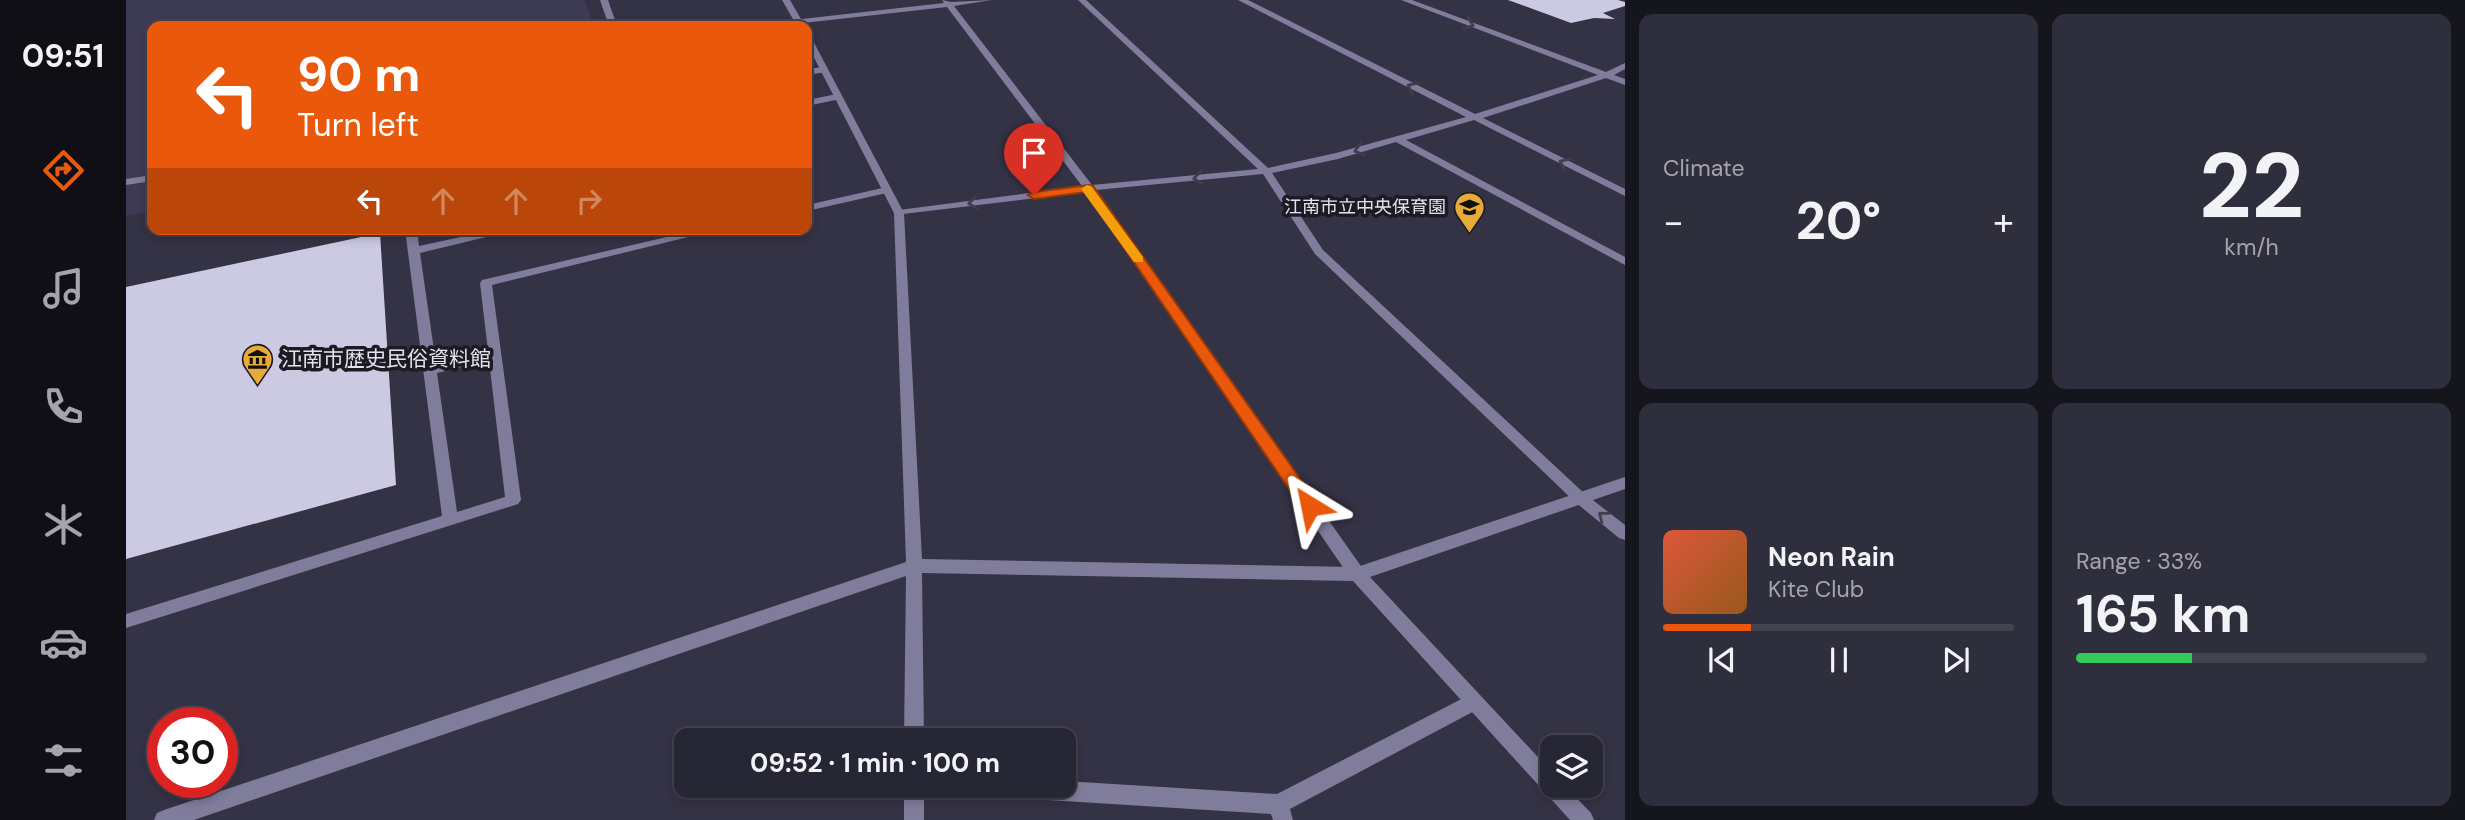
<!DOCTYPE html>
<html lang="en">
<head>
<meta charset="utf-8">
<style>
  :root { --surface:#272634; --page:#2f2e3c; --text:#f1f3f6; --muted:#a4a5ac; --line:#43434f; --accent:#ea580c }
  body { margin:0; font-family:"DM Sans","Noto Sans JP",sans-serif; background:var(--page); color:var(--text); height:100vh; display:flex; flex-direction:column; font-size:26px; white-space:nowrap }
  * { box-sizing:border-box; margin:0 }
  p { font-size:23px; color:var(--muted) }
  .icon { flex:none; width:38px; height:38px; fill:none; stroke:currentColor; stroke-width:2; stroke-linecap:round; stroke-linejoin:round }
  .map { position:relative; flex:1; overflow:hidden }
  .side { display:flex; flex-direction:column; gap:14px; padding:14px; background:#15151d; width:840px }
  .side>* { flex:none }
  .top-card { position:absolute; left:21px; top:21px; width:665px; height:214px; border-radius:14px; box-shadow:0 4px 10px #0003,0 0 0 2px var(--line); background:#ea580c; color:#fff; overflow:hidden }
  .controls { position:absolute; left:1414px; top:735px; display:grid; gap:14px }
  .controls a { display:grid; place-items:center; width:63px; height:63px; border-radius:14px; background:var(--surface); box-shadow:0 4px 10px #0003,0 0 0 2px var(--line); font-size:35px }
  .speed { position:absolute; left:21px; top:707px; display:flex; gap:14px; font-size:35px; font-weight:700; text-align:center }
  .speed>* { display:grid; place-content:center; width:91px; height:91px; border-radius:50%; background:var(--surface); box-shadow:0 4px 10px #0003,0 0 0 2px var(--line); line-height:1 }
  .speed .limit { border:10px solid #d22; background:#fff; color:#111 }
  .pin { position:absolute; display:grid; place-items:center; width:60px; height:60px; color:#fff; margin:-72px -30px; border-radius:50% 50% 50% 0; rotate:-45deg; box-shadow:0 0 7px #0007 }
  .pin .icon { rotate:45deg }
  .me { position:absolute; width:77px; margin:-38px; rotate:325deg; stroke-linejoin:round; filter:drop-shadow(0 0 5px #0008) }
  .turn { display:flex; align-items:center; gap:24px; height:147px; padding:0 35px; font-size:32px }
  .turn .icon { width:91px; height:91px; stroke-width:2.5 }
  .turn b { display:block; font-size:49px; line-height:60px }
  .lanes { display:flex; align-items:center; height:66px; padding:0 35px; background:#0003; justify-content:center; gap:35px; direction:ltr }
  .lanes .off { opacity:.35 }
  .big { font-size:52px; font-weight:700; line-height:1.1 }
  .side .card { flex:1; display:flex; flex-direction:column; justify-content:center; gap:10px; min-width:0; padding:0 24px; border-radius:14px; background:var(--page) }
  .side .dial { align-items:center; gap:0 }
  .dial b { font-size:91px; line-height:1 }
  .song { display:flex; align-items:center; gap:21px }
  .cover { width:84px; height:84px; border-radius:10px; background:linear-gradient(135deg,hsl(10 70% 55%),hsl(30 70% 35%)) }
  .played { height:7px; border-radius:4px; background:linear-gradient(90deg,var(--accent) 25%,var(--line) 25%) }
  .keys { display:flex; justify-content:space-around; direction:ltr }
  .heat { display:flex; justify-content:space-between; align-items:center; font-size:38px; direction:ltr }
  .charge { height:10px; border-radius:5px; background:linear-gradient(90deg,#34c759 33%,var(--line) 0) }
  .side .tiles { flex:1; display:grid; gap:14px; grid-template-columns:repeat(2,1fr) }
  .trip { position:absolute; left:548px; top:728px; width:402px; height:70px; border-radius:14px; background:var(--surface); box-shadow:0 4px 10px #0003,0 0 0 2px var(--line); font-weight:700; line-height:70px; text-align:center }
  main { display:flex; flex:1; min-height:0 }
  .dock { display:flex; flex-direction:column; width:126px; justify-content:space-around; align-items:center; background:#100f15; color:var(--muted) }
  .dock .icon { width:49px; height:49px }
  .dock .on { color:var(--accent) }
  .dock b { font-size:32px; color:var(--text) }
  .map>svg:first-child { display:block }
  .built { fill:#3d3a53 }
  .building { fill:#cccae3 }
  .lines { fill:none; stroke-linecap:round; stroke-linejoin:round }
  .service { fill:#807d9c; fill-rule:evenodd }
  .minor { fill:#807d9c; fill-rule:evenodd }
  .tertiary { fill:#807d9c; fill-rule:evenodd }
  .oneway { stroke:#3f3d4e }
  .route { fill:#ea580c; stroke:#983908; stroke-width:2 }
  .slow { fill:#f59e0b }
  .labels { text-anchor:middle; stroke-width:7; stroke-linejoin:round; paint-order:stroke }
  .far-poi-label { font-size:18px; fill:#e2e1ed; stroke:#1c1b24; text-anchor:end }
  .poi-label { font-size:21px; fill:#e2e1ed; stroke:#1c1b24; text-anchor:start }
</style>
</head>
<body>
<main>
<nav class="dock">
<b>09:51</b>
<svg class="icon on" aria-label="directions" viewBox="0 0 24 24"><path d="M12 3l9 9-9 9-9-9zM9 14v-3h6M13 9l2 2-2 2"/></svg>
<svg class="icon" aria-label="music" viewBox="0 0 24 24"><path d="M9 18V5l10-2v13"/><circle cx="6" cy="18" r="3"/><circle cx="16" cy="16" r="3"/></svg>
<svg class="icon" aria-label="phone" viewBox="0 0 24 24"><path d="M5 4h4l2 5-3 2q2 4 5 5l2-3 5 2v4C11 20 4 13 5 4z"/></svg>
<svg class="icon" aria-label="climate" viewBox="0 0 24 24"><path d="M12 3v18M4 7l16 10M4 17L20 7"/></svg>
<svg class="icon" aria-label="car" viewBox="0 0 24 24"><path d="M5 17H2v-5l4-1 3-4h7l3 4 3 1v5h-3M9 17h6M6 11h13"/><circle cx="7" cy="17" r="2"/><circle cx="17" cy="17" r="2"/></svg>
<svg class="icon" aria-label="filters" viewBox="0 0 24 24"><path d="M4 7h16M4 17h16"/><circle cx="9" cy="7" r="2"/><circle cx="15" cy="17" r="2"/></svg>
</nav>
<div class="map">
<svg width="1499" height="820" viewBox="0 0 1499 820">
  <rect width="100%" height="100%" fill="#343245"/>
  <path class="built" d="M0,0H459L467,26H26V211L0,216Z"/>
  <path class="building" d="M1382,0H1492L1499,2V6L1477,13L1489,19L1468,18L1445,23Z
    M254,233L270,485L0,559V287Z"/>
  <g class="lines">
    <path class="service" d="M711,94L714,95V99L681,106V100Z
      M26,175V181L0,185V179Z
      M761,187L765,188V192L681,211V205Z
      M279,229H291L293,246L372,229H393L294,253L310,364L362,351L354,283L356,280L575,229H595L366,285L395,500L392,504L0,628V614L316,516ZM363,360L379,497L331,512L311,373Z"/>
    <path class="minor" d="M474,0H482L491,26H483Z
      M816,0L825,2L866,0L828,6L966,185L1132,169L952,0H960L1142,168L1210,153L1340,117L1112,0H1122L1349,114L1472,75L1275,0H1286L1480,72L1499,63V69L1488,75L1499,79V85L1480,78L1357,118L1499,189V196L1348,120L1280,140L1499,257V265L1270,142L1212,159L1146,173L1197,250L1459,494L1499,525V540L1493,538L1449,502L1189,254L1137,174L970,190L1237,569L1239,574L1237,579L1231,581L1225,579L960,192L769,215V211L773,210L956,186L821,7L650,26H627L631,24L818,3Z
      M697,67L700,68V72L681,75V69Z
      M1347,693L1354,696L1356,702L1354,708L1164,809L1167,820H1147L1145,814L856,796L849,793L846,786H938V781L1151,794Z"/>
    <path class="tertiary" d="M656,0H664L679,26H671Z
      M681,35L685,37L778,213L796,559L1231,567L1499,477V489L1244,577L1426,772V786H1439L1465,813L1468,820H1444L1227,581L796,573L798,740H778L780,576L68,820H28L31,813L38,810L780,562L768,213L681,44Z
      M778,786H798V820H778Z"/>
  </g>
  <defs><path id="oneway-chevron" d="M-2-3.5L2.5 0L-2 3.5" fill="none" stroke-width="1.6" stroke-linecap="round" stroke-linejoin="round" transform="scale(1.75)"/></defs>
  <g class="oneway">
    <use href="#oneway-chevron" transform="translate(1343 24) rotate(20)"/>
    <use href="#oneway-chevron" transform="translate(1286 87) rotate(-153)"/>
    <use href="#oneway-chevron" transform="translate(1233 150) rotate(164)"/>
    <use href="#oneway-chevron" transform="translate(1438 163) rotate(-154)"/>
    <use href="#oneway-chevron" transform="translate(1072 178) rotate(174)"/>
    <use href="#oneway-chevron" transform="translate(847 203) rotate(173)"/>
    <use href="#oneway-chevron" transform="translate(1477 516) rotate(-141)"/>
  </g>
  <path class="route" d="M963,185L967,186L1190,501L1193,506L1190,511H1178L960,192L908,199L902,195L908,192Z"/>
  <path class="slow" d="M961,185L965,186L1017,257V262H1008L955,189Z"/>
  <defs>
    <symbol id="school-pin" viewBox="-11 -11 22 30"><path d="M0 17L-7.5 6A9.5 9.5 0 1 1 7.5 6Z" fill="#e9ab38" stroke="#1c1b24"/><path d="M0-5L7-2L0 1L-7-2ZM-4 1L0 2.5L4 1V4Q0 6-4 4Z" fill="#111"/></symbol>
    <symbol id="museum-pin" viewBox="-11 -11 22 30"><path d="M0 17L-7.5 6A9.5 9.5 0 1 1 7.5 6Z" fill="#e9ab38" stroke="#1c1b24"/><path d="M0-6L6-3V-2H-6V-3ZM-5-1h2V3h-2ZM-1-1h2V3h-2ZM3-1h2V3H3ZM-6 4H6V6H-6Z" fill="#111"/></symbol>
  </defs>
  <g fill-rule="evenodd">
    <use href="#school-pin" x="1326" y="190" width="35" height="47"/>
    <use href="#museum-pin" x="114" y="342" width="35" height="47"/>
  </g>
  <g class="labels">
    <g class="far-poi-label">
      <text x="1320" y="213">江南市立中央保育園</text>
    </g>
    <g class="poi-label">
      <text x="155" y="366">江南市歴史民俗資料館</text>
    </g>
  </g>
</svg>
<div class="controls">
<a><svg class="icon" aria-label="layers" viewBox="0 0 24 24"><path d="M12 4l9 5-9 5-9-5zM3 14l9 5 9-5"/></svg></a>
</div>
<div class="speed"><div class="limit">30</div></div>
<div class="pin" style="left:908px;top:195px;background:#d93025"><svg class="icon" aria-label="arrive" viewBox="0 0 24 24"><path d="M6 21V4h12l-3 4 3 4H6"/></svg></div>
<svg class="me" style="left:1184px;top:506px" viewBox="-20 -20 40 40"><path d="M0-17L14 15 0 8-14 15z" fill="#ea580c" stroke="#fff" stroke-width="4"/></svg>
<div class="trip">09:52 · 1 min · 100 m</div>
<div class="top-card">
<div class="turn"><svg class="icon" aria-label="left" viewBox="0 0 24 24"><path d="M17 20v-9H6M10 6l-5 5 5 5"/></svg><div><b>90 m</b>Turn left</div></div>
<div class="lanes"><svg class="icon" aria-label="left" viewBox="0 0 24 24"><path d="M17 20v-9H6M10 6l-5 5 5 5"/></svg><svg class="icon off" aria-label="ahead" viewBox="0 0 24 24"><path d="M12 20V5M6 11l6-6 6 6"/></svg><svg class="icon off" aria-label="ahead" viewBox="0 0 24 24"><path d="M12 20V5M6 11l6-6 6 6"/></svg><svg class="icon off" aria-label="right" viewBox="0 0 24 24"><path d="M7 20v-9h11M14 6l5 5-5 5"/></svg></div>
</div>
</div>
<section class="side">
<div class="tiles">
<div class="card"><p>Climate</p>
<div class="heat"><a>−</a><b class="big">20°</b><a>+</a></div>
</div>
<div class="card dial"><b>22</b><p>km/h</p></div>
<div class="card">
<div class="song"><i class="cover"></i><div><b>Neon Rain</b><p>Kite Club</p></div></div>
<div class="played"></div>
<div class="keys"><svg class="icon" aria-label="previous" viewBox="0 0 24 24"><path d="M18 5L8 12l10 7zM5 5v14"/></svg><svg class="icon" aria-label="pause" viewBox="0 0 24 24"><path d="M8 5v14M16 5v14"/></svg><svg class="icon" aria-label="next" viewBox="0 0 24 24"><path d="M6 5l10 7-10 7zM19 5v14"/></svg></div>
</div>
<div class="card"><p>Range · 33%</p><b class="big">165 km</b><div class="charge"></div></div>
</div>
</section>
</main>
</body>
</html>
